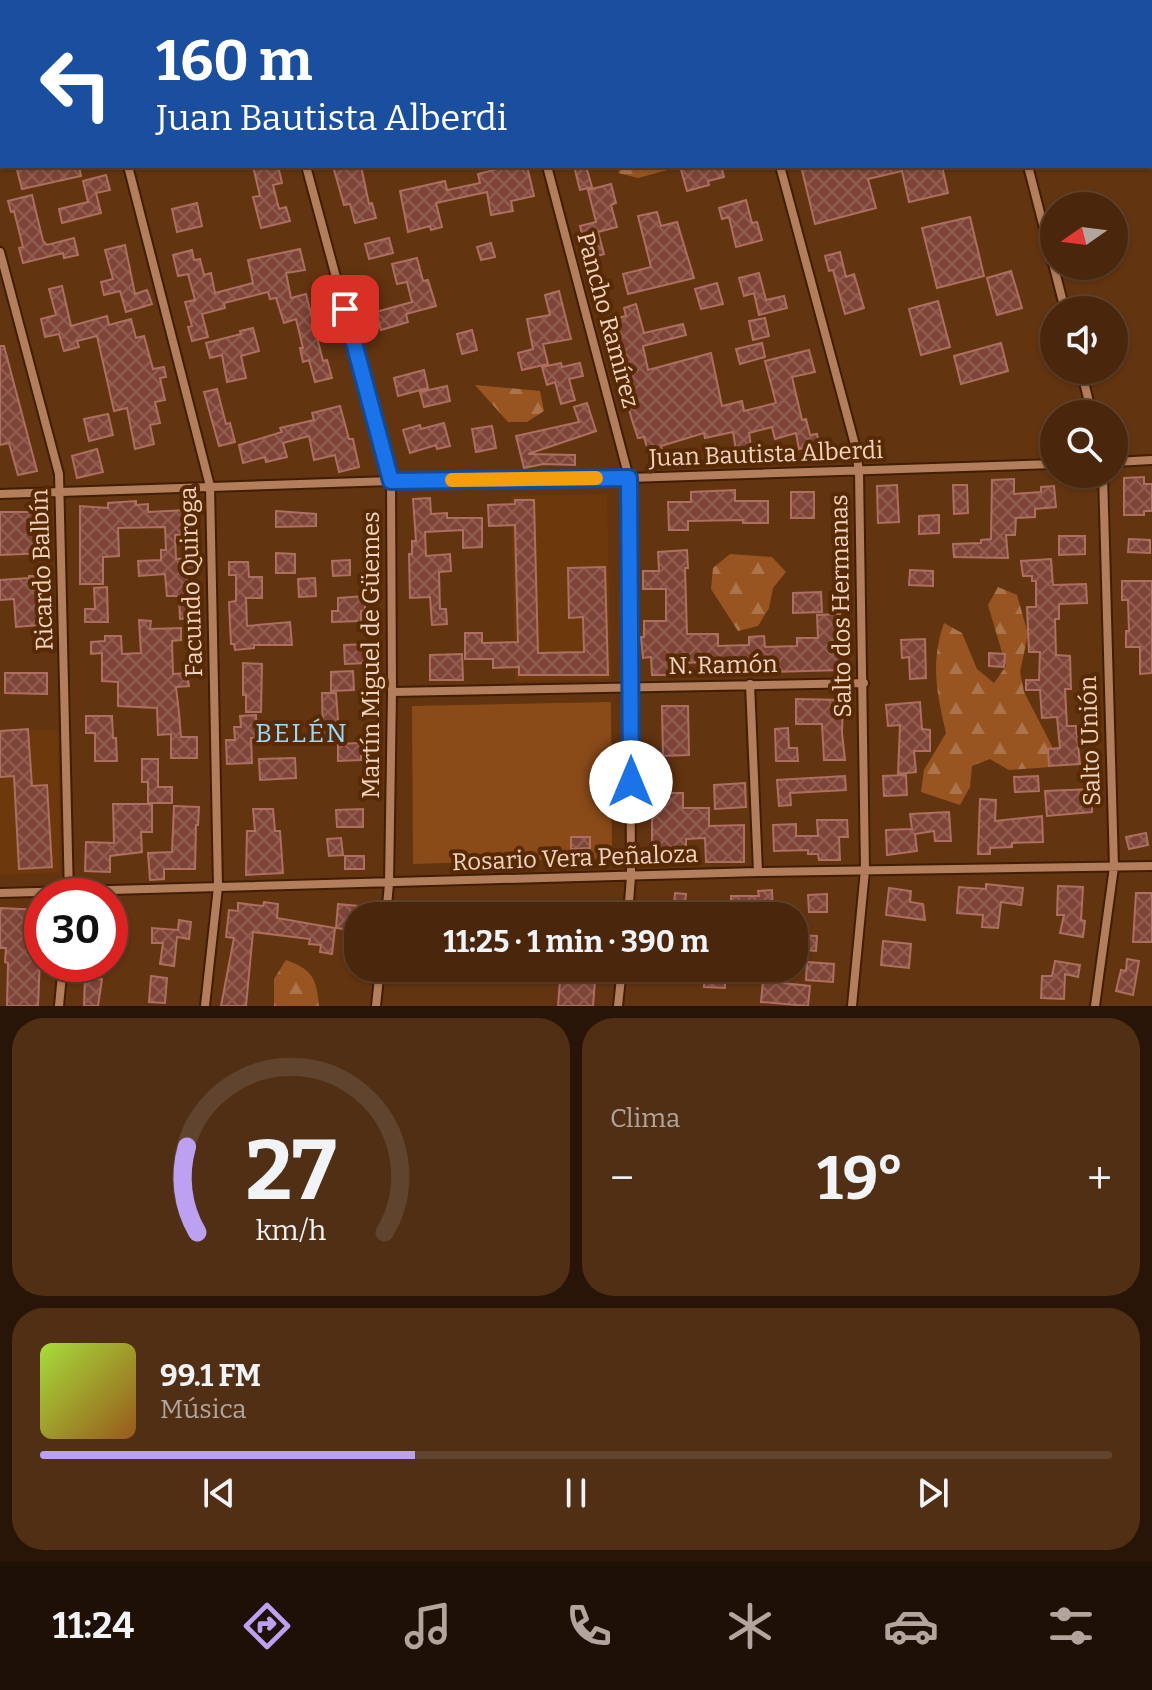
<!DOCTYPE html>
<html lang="es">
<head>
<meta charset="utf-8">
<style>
  :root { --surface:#4a270c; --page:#512f15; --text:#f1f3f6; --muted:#b2a59d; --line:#61442d; --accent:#bca0f2 }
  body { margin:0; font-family:Bitter,serif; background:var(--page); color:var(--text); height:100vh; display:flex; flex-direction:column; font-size:30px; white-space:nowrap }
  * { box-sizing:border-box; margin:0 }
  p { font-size:26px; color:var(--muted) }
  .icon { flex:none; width:44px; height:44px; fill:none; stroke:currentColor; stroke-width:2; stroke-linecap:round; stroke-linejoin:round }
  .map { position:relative; height:1006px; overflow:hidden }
  .details { display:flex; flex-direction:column; gap:12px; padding:12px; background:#291507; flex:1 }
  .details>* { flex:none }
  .guide { position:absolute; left:0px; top:0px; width:1152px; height:168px; box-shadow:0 2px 6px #0004,0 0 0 2px var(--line); background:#1a4fa0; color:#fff; overflow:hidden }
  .needle { width:52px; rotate:256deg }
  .controls { position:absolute; left:1040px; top:192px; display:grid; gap:16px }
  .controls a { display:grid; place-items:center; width:88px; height:88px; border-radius:50%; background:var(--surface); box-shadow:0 2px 6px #0004,0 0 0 2px var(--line); font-size:40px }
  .speed { position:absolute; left:24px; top:878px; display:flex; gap:16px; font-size:40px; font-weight:700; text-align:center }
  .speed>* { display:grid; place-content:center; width:104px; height:104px; border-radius:50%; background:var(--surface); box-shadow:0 2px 6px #0004,0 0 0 2px var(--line); line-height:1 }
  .speed .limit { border:12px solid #d22; background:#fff; color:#111 }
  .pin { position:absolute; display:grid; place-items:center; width:68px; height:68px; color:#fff; margin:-34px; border-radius:16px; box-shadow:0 4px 12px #0006 }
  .me { position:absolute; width:88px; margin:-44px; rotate:0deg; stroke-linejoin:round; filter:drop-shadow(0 0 6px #0008) }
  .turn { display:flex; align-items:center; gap:28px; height:168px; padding:0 24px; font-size:36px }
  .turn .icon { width:104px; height:104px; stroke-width:2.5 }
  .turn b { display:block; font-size:56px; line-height:68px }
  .big { font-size:60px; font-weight:700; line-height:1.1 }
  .details .widget { flex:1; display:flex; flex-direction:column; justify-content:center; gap:12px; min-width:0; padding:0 28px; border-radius:32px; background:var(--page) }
  .details .dial { align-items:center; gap:0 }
  .dial svg { height:208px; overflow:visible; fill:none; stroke:var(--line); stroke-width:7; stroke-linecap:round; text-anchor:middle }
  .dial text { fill:var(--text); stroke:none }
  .song { display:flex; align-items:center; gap:24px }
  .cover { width:96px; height:96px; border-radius:12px; background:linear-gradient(135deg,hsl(80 70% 55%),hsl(30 70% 35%)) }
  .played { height:8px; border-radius:4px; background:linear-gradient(90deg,var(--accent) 35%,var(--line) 35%) }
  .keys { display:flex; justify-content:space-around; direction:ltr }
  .heat { display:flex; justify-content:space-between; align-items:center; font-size:44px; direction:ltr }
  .details .tiles { flex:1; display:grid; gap:12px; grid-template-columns:1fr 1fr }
  .widget:last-child { grid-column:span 2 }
  .trip { position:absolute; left:344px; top:902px; width:464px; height:80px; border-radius:32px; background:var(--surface); box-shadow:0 2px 6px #0004,0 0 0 2px var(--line); font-weight:700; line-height:80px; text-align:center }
  .tabs { display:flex; height:128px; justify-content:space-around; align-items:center; background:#1e1005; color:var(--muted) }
  .tabs .icon { width:56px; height:56px }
  .tabs .selected { color:var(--accent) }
  .tabs b { font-size:36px; color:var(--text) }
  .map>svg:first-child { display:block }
  .built { fill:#6d380c }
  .forest { fill:url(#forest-firs) }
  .green { fill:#8a4b18 }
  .building { fill:url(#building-cross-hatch); stroke:#ad6f60; stroke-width:2 }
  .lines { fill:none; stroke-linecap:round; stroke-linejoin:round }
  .minor-casing { stroke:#411e03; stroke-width:12 }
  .secondary-casing { stroke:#411e03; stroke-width:20 }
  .minor { stroke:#b37e5b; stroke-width:8 }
  .secondary { stroke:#b37e5b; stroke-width:16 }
  .route-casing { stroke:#114b97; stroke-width:20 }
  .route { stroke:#1a73e8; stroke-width:14 }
  .slow { stroke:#f59e0b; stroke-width:14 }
  .labels { text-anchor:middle; stroke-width:8; stroke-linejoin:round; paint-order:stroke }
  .street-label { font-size:24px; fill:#f0d3c0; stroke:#572a03 }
  .neighbourhood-label { font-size:26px; letter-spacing:2px; fill:#9bd9fd; stroke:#572a03 }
</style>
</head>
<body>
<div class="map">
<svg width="1152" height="1006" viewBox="0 0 1152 1006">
  <defs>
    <pattern id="forest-firs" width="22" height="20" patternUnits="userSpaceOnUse" patternTransform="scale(2)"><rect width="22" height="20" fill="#995521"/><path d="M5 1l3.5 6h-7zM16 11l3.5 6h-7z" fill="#ac744a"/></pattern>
    <pattern id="building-cross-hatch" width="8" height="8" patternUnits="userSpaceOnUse" patternTransform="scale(2)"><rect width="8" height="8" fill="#7e4437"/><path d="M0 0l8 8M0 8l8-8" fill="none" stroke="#915e52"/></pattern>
  </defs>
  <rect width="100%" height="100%" fill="#633410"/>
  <path class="built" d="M607,494L611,679L515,681L511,496Z
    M0,729L58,730L60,872L0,875Z"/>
  <path class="forest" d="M621,166H672L671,169L638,178L618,173Z
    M475,385L540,391L544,411L527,422H508Z
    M730,554L772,557L786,572L773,588L769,608L758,626L738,631L711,589L713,568Z
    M998,587L1017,595L1028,634L1020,672L1024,692L1052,746L1051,767L1009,770L990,759L972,766L970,787L960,805L921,792L924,770L946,733C937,694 930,663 944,623L962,633L977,669L994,683L1006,666L988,605Z
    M286,960C312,969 317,979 319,1006H274V979Z"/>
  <path class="green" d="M611,702L612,858L413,864L412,706Z"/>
  <path class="building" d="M33,166H79L81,176L22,189L17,170Z
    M253,166H278L282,183L273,185L279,209L286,207L290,221L261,228L253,197L260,196Z
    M333,166H361L369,204L372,203L376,218L355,223L350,204L344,205Z
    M510,166H527L534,196L511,201L513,211L491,215L487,192L436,203L442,227L431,230L430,226L408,232L400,191L445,181L447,190L480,183L478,174Z
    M574,166H586L592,187L580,190Z
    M680,166H704L705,169L721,166L724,177L708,181L709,185L687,191Z
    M801,166H942L948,193L909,202L902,171L868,179L876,208L815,224Z
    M106,175L110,190L96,193L101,213L62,223L59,209L88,202L83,181Z
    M611,184L616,203L611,205L617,227L598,232L604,254L588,259L580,226L596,222L588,190Z
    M32,195L43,241L47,245L74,238L78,255L64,258L63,253L23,263L19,248L23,247L14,211L11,212L8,201Z
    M746,200L752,223L757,222L762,240L736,247L729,217L722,219L719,208Z
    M197,203L202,226L177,232L172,209Z
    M657,212L661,226L677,222L694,278L628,294L623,274L651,267L638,216Z
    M970,217L984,276L937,288L922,228Z
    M389,238L393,253L369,259L365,244Z
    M491,243L495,257L481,260L477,247Z
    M125,245L135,294L147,290L152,304L126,312L120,291L104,295L101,282L113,279L105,250Z
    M300,249L305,270L286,273L291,298L306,294L323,361L327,360L332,378L315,382L309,360L303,362L300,348H303L296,319L284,323L276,298L270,299L268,292L224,303L225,308L202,314L208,337L192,341L188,327L192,326L185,302L195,300L188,274L178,276L173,255L192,250L194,260L200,259L204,275L211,273L215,293L253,283L248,260Z
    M840,252L846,277L854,274L864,308L845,314L833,270L829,271L825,256Z
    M417,258L423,281L428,280L436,306L406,314L408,322L381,330L376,312L412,302L407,282L397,284L392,264Z
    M1011,271L1022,308L997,315L987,278Z
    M759,273L766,300L784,296L787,308L759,315L754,293L744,296L739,278Z
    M717,283L723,304L701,309L695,289Z
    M62,286L71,326L107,316L109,325L131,319L136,338L144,336L153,369L164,367L166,377L160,378L165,400L155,402L160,423L150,425L154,444L135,449L127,408L114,411L97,336L77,341L79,347L64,351L59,334L45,337L41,319L56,315L49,289Z
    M559,291L571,339L543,344L548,364L522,370L518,353L533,349L527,319L550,315L545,295Z
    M938,301L950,347L921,355L909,309Z
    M636,304L644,333L683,324L686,335L643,346L648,370L711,353L722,406L742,401L744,411L776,403L765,361L809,350L815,372L792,377L802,420L806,419L810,435L817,434L819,445L799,449L796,433L775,439L772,427L749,433L751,447L736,450L733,432L705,438L704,433L661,446L665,461L652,465L644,437L638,438L632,420L626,398L636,396L630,373L623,375L609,320L626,316L624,308Z
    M765,318L769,336L753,340L749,321Z
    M253,328L259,351L241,356L246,378L227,382L222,355L210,358L206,343L241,334L240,331Z
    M472,330L477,350L462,354L457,334Z
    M762,343L765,357L740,364L736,349Z
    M1001,343L1008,371L961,384L954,356Z
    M0,346H4L37,471L18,475L9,443L0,445Z
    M561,363L562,367L580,363L583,376L569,379L575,400L561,404L555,382L547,385L542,367Z
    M424,370L428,388L398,396L394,378Z
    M447,386L450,401L424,407L420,392Z
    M217,389L226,424L230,423L235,442L219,446L204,392Z
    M587,403L596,431L528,454L575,455V465L543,464L524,468L516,436L579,422L574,407Z
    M340,406L349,439H353L359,467L339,472L335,455L314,460L309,436L283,443L287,457L266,462L265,457L243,463L239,445L282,432L280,428L314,420L312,413Z
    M108,414L113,435L89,441L84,419Z
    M444,423L450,446L437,449L436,445L410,453L403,430L420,425L421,429Z
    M492,426L496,448L476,452L472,429Z
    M97,449L103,472L77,478L72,456Z
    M1144,477V484H1152V511H1144V515H1124V478Z
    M1014,479V494L1041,492V487L1054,486L1056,507L1035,509V517L1016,518L1015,535H1006L1008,558L954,557L953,544L981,543V540L991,539L992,480Z
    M897,485L899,522L878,523L877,486Z
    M953,485H967L968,513L954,514Z
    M735,490V501H768V523H743V520L688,521V530H669L668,502H691V492Z
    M791,492H814V518H791Z
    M430,498L431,514L447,513V518H482V547L463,548V530L425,532L426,556L450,554L451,571L439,572L440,609H446L447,624L432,625L430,597L410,598L409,554H412V541H416L413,499Z
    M515,500H534L538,653L584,652L583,617L569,618L568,568L605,567L608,675H519V667L493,668V659H465V633H482V643L518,642L515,525L489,526L488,505L515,504Z
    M136,501V505L148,504V512L188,510L189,534L175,535L176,559L195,558V573H187L189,604H193L194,618L180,619L179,596H167L165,574L139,576L138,561L161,560V550H166L165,527L118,528L119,556L103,557V584H80V506L108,508V503Z
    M276,511L316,514V526L276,527Z
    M0,512H33L32,534L46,533L47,553L0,555Z
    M939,515V533L919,534V516Z
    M1059,536H1085V554L1059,555Z
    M1129,539L1150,540V553L1128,552Z
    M687,550L688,568H685L687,634H718V646L749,645V637L764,636L765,647L797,646V638H818L817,615L840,614L843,670L770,672V670H724L723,662L672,663V675H652L651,657L643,658L641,637H644V621H666V589H643V571H659L658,552Z
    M276,553L295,554V573H276Z
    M1051,559L1053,585L1086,584L1087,603L1059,604V619H1055L1056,655L1070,656L1071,689H1065L1067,726H1076L1080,764L1049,766L1048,749L1060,748L1057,717L1042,718L1040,690H1026V680H1039L1040,652H1029L1027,607H1036V581H1032V576H1023L1021,561Z
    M350,560V575L333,576L332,561Z
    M229,562H248L249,577H262V598H246L247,626L290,622L292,645H254V648L235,650L234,644H231L229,602L236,601V575H229Z
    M910,570L933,571V586L909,585Z
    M29,576H48V589H36L39,625L16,627L14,599L0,600V580L29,578Z
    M315,578L316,596L299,597L298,579Z
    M1122,581H1152V673L1140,674V647H1126V631H1129L1128,600H1122Z
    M107,587L108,622H85V609H95L94,588Z
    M821,592L822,612L793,613V593Z
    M365,596V610L361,611V621L332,622V611H338V598Z
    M139,620L151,621L150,629L181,628V640L172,641L173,674L187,673L189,686L176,687L179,713L181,737H197V758H171V734L158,735L157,708L118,706V682L102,681V653L91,654V642L105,641V636H121L122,654L141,653Z
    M925,639L926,678L910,679L909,657L902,658L901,640Z
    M368,644V663L345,664L344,645Z
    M989,653L1005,654L1004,667L989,666Z
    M462,654L463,680H430V655Z
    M243,663L262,664L261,712H246V695H243Z
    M353,671L354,690L331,691V672Z
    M5,673H47V694L5,693Z
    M322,693H336L338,721H343L344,738H323Z
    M796,699L843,700L842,733L845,760H824L822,724H796Z
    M920,702L922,729L930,730V751H914L916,772L898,774L900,725L888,726L886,705Z
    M662,706H688L689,755L663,756Z
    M256,715L257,738H251L252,763L227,764L226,740H235L234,727H241L240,716Z
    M86,716H112L113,738H116L117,761H95V733H86Z
    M788,728L789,748H797L798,761H776L775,729Z
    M28,729L32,786L47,785L52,867L19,869L14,776L0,777V731Z
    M361,743V760L338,761V744Z
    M295,758L296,778L260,780L259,759Z
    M142,759H158V787H172V803H148V782H142Z
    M906,775L907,795L884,796L883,776Z
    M845,776L846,790L790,793L791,805L779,806L777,780Z
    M1038,776L1039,791L1015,792L1014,777Z
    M745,783L746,807L715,809L714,785Z
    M1092,789V812L1047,816L1045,791Z
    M648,793H683V808H709V826L744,825V862H706L705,838L686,839V864H652V813H649Z
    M980,799L996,800L995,821L1042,816L1043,842L1012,843V847L990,848V854H978Z
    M113,804H152V832H141L142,852L110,856V872L85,871L86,842L114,843Z
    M174,806L199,807L198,825H196L195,869H164V879L150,880L148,853L172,852Z
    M253,809H273L275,831H280L283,873L246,875L247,831H255Z
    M363,809V827H337L336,810Z
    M949,812L951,841H935L934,831L915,834L917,851L887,855L886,830L912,829L910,814Z
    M817,820H847L848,837H839L840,860H819L818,854H808V850L774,851L773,825L796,824V836H818Z
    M1146,833L1148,845L1129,849L1126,837Z
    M571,837H590V848L571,849Z
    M341,838L343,855L329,856L327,839Z
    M345,856H364V869H345Z
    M986,884L1023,888L1021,905L1001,902L998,928L982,927L983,915L957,913L959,887L986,889Z
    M1058,886L1083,887L1081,920L1085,921L1083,937L1060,933L1064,915H1057Z
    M889,888L911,891L910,902L923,904L925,920L886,915Z
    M772,890L773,916H673L675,893L686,894L685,904L731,906V896H759L758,891Z
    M1136,893H1152V942H1133Z
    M827,894V912H809L808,895Z
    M264,902L278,904L277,918L335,928L332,954L320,952L321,945L309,944L310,939L253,932L246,1006H221L234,938L226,937L229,910L238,911V903L263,906Z
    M338,904L369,907L368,916H358V931L336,928Z
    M0,908L42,910L38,1006H7L8,963L5,962L6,948H0Z
    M179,920L191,922L189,939L177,937L174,966L160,964L163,943H152V928L178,930Z
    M794,935L817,936L816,951L794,949Z
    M883,941L911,944L909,968L881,965Z
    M1127,959L1139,961L1133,995L1116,991L1121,970L1126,971Z
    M1055,961L1080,965L1078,977L1065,974L1064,999L1041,998L1042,976H1052Z
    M807,962L834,964L833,982L806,980Z
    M561,968H596L593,1006H558Z
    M705,969L725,970V988L704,987Z
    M151,976L167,978L165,1003L149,1002Z
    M85,977L102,979L98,1006H84Z
    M763,981L810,986L808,1006L761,1002Z"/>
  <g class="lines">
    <defs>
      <path id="minor" d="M71,0L72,2
        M258,0L259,2
        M504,0V2
        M735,0V2
        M984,0L985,2
        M1118,0L1119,2
        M1150,43L1152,46
        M128,166L210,486L218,887L205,1006
        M306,166L391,481L392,692L389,884L386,916
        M547,166L629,478L631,876L628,916
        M780,166L854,441L859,471L865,870L852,1006
        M1028,166L1065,310
        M0,252L59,474L69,896
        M1081,370L1092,414
        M1114,462L1152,460
        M0,494L391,481L629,478L1054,464
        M750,684L758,872
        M392,692L864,683
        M0,893L758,872L1152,866
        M59,1006L63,964
        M376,1006L380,968
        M618,1006L622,968
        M1095,1006L1114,867L1103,474"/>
      <path id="secondary" d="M297,2L304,0
        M0,86H2"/>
    </defs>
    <use href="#minor" class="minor-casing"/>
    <use href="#secondary" class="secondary-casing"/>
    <use href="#minor" class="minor"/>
    <use href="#secondary" class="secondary"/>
  </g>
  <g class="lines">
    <defs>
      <path id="route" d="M345,309L391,481L629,478L631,782"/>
    </defs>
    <use href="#route" class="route-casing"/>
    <use href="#route" class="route"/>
    <path class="slow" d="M452,480L596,478"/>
  </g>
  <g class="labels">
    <g class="street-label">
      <text transform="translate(608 320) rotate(75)" y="8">Pancho Ramírez</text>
      <text transform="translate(766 454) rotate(-2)" y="8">Juan Bautista Alberdi</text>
      <text transform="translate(42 570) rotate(-92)" y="8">Ricardo Balbín</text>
      <text transform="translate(191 582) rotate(-92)" y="8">Facundo Quiroga</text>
      <text transform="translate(841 606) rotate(-91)" y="8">Salto dos Hermanas</text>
      <text transform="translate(371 655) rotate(-90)" y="8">Martín Miguel de Güemes</text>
      <text transform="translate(723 665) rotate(-1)" y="8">N. Ramón</text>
      <text transform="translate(1090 741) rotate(-92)" y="8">Salto Unión</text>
      <text transform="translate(575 858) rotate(-2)" y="8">Rosario Vera Peñaloza</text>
    </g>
    <g class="neighbourhood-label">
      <text x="302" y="742">BELÉN</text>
    </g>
  </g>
</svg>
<div class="controls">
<a><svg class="needle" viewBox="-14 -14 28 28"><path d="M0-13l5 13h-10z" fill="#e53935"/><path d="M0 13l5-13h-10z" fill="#b2a59d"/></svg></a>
<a><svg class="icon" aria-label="sound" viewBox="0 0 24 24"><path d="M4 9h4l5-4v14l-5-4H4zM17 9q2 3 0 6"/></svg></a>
<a><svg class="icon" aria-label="search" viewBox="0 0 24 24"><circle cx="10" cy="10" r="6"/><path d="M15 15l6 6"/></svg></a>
</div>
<div class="speed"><div class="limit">30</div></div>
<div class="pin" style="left:345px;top:309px;background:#d93025"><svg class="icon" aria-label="arrive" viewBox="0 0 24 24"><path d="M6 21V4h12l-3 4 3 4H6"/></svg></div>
<svg class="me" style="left:631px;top:782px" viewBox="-20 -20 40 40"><circle r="19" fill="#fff"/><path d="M0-13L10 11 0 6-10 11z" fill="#1a73e8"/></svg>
<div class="trip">11:25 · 1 min · 390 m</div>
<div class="guide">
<div class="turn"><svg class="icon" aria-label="left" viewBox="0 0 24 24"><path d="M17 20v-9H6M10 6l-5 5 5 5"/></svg><div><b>160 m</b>Juan Bautista Alberdi</div></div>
</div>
</div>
<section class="details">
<div class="tiles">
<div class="widget dial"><svg viewBox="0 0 100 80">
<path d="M14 69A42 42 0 1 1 86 69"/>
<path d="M14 69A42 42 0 0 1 10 36" stroke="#bca0f2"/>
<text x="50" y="56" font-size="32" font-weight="700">27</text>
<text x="50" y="72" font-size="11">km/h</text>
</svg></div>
<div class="widget"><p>Clima</p>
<div class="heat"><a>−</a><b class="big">19°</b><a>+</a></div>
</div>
<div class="widget">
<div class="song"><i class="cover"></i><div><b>99.1 FM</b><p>Música</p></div></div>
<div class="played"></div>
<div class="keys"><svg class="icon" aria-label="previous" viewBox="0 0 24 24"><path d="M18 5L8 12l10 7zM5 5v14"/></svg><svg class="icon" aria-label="pause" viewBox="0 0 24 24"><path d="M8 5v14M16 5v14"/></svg><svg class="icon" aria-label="next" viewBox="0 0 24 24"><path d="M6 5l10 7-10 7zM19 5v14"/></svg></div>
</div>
</div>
</section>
<nav class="tabs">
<b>11:24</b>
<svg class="icon selected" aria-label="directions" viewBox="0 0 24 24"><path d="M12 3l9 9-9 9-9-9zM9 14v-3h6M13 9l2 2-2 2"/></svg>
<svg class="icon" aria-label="music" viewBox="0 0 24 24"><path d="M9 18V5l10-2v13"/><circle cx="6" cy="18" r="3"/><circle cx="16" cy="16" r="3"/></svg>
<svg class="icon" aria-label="phone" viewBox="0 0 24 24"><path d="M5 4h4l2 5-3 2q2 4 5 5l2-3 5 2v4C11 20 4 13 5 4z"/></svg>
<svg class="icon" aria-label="climate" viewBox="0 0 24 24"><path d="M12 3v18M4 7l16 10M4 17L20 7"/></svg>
<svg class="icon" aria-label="car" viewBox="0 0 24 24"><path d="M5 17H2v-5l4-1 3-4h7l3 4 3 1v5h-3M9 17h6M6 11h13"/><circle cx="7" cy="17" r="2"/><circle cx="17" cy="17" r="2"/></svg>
<svg class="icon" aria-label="filters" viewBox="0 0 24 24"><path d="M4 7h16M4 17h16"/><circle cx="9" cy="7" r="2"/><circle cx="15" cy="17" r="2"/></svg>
</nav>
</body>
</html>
